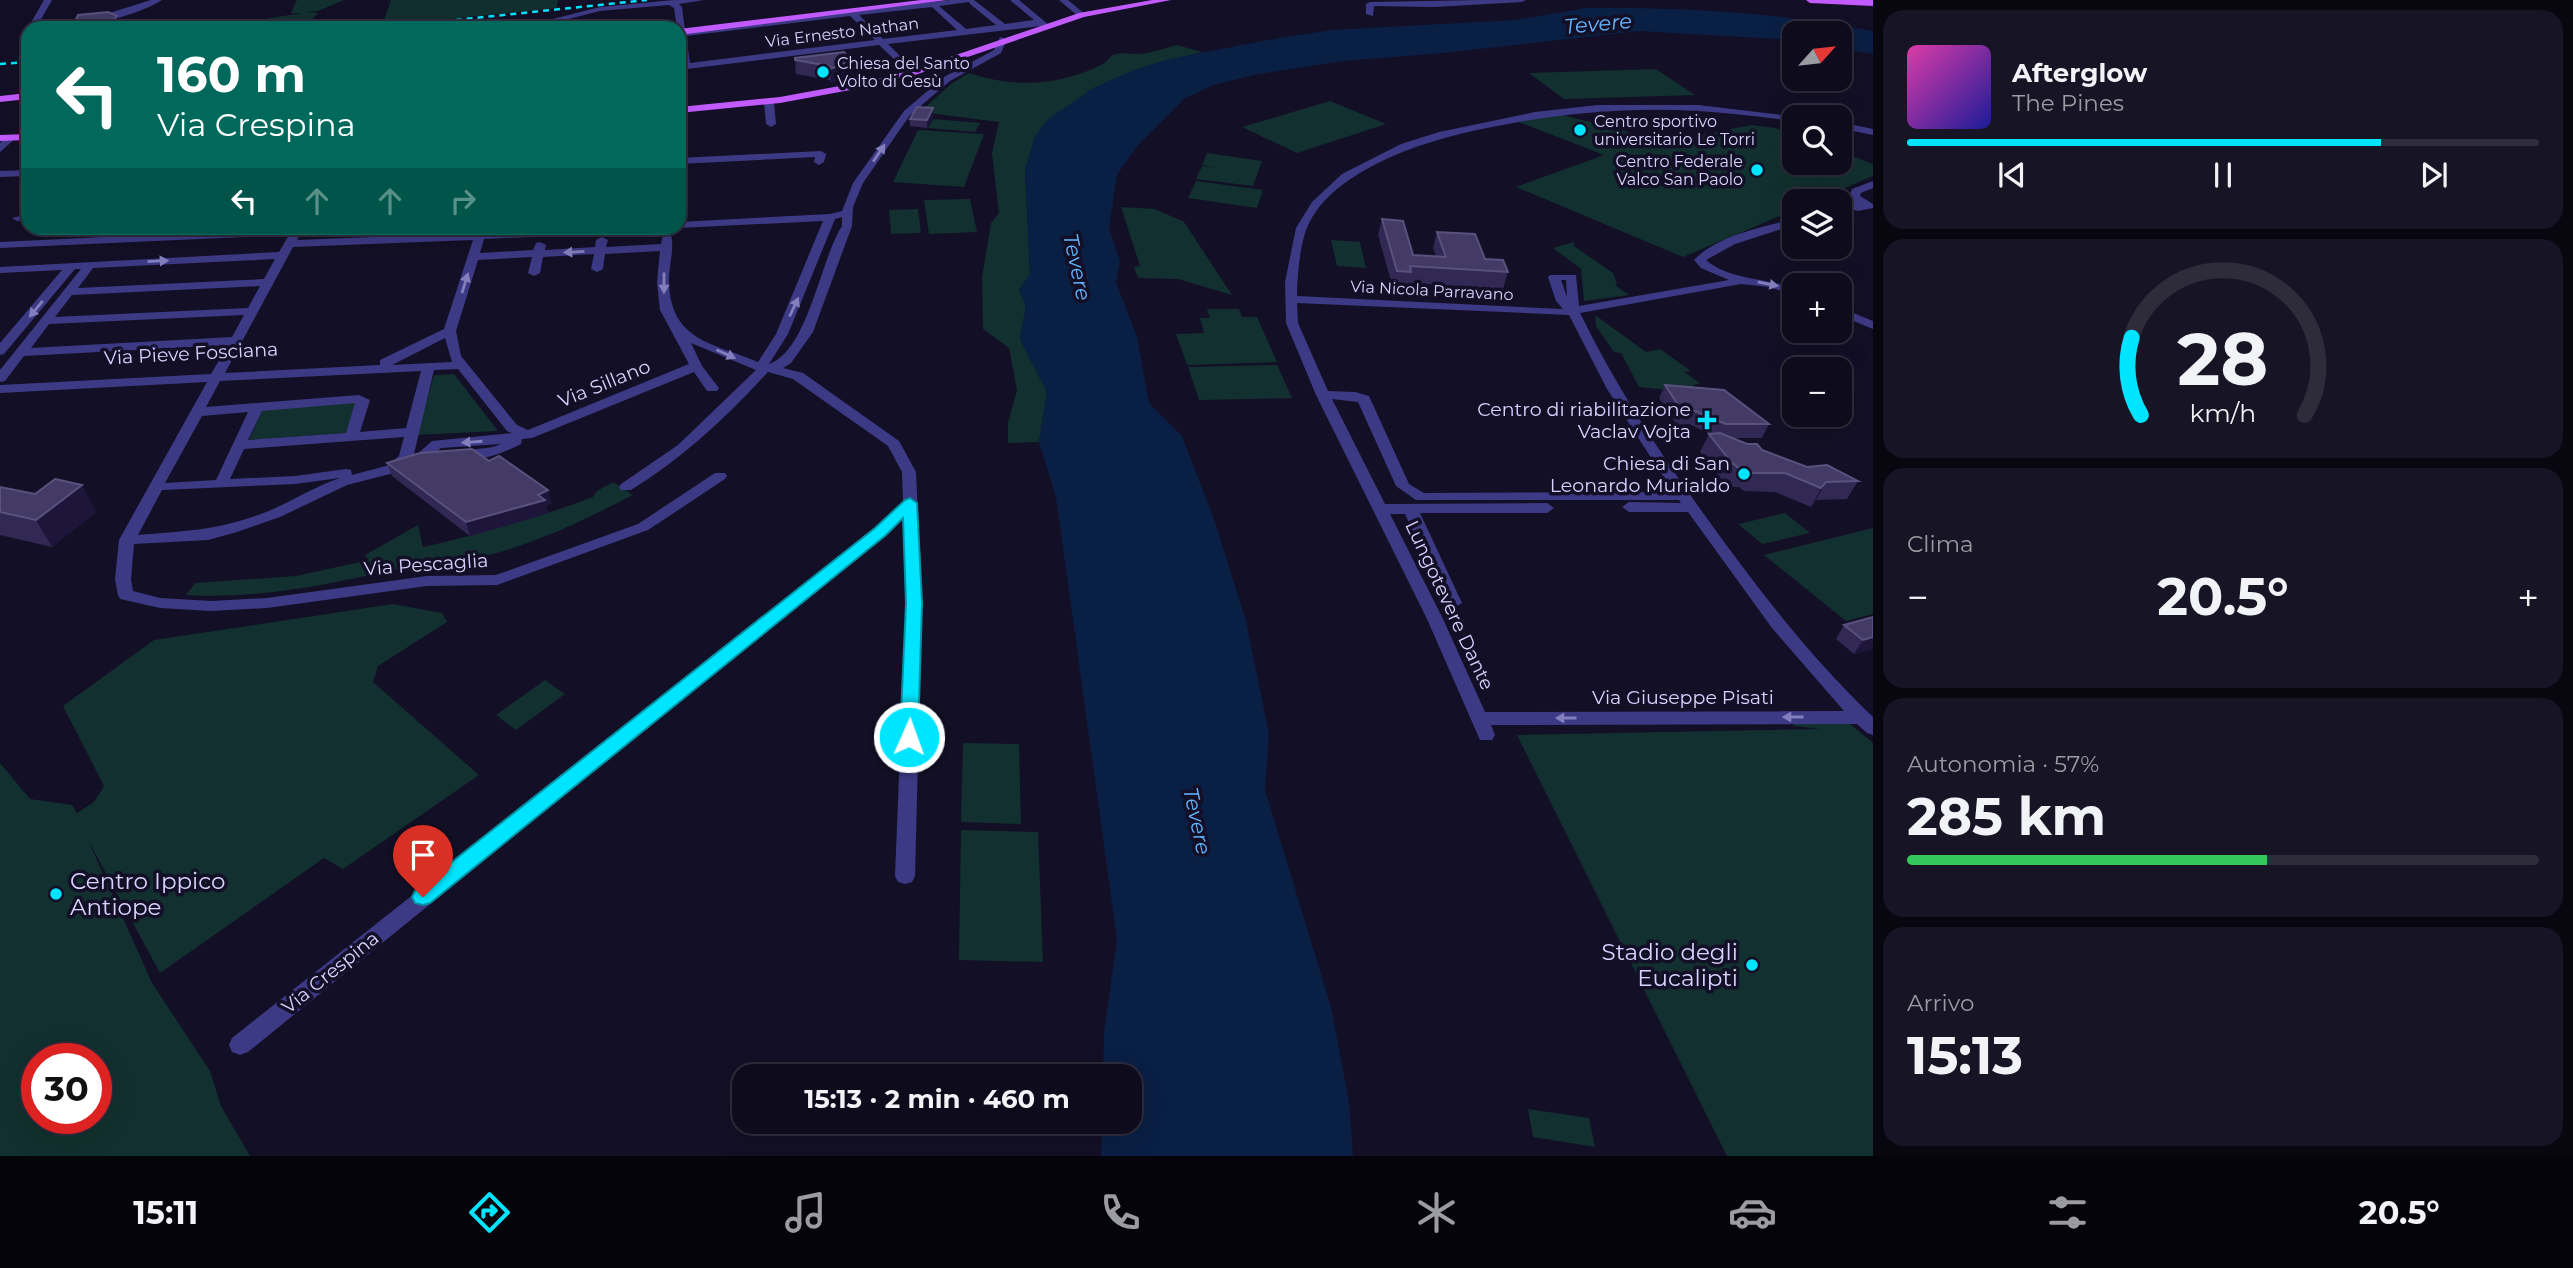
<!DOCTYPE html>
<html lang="it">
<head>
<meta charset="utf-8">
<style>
  :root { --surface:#0e0b1c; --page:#171425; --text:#f1f3f6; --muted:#9b9ba3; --line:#2e2b3b; --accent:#00e5ff }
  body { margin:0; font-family:Montserrat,sans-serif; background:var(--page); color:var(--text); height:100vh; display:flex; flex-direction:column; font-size:26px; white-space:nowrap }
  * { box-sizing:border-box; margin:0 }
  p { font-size:23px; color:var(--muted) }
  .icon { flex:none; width:38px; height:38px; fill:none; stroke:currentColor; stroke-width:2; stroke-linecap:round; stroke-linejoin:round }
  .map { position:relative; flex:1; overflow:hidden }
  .side { display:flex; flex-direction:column; gap:10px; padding:10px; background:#08060f; width:700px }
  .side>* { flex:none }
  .banner { position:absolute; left:21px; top:21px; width:665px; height:214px; border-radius:21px; box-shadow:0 7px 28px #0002,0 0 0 2px var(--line); background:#00695c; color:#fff; overflow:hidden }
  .needle { width:46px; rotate:63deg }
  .tools { position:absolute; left:1782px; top:21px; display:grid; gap:14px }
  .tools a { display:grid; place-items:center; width:70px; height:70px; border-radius:14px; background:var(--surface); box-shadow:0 7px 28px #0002,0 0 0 2px var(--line); font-size:35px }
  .speed { position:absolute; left:21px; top:1043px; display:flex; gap:14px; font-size:35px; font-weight:700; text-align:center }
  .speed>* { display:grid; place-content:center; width:91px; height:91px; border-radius:50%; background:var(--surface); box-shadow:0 7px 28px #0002,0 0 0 2px var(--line); line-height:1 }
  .speed .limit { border:10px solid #d22; background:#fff; color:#111 }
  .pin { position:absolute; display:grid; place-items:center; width:60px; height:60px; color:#fff; margin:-72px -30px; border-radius:50% 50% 50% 0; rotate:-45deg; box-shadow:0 0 7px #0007 }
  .pin .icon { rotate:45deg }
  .me { position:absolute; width:77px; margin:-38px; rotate:2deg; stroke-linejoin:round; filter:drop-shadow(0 0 5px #0008) }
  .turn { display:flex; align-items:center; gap:24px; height:147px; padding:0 21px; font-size:32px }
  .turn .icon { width:91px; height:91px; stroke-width:2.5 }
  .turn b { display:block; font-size:49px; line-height:60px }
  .lanes { display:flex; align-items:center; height:66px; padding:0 21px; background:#0003; justify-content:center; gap:35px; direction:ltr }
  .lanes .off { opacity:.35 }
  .big { font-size:52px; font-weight:700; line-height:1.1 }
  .side .widget { flex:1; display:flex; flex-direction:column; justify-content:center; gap:10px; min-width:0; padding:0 24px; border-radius:21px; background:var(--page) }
  .side .dial { align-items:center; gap:0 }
  .dial svg { height:182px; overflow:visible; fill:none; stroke:var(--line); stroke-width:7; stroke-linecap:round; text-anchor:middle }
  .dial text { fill:var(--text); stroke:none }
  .song { display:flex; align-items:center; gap:21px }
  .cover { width:84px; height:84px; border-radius:10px; background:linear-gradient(135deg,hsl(320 70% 55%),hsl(240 70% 35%)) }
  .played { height:7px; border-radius:4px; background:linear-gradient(90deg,var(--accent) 75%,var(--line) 75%) }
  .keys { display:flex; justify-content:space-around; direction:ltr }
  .heat { display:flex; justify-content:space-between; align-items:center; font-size:38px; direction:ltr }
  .charge { height:10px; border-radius:5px; background:linear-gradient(90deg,#34c759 57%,var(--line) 0) }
  .trip { position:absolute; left:732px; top:1064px; width:410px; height:70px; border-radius:21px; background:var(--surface); box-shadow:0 7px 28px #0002,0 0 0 2px var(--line); font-weight:700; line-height:70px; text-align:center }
  .menu { display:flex; height:112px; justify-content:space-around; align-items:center; background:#06040b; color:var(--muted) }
  .menu .icon { width:49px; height:49px }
  .menu .active { color:var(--accent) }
  .menu b { font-size:32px; color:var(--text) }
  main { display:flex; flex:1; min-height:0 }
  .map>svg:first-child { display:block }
  .green { fill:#12302f; fill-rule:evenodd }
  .water { fill:#0a1f44 }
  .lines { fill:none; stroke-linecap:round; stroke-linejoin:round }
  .minor { fill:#3d3a85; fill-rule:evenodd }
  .major { fill:#c25bff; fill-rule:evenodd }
  .rail { stroke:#00e5ff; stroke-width:2.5; stroke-dasharray:6 5; stroke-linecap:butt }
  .wall { fill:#312854 }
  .shaded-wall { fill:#1d163a }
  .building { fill:#433a66; stroke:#5a527e; stroke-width:2 }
  .oneway { fill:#837fbc }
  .route { fill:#00e5ff; stroke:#0095a6; stroke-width:2 }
  .poi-dot { fill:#00e5ff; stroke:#130f26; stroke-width:2.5 }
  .labels { text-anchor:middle; stroke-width:7; stroke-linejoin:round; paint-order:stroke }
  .far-street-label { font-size:16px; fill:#d9d4ff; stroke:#130f26 }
  .far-poi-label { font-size:16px; fill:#d9d4ff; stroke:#130f26; text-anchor:start }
  .street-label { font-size:19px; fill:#d9d4ff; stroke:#130f26 }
  .poi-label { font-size:19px; fill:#d9d4ff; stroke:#130f26; text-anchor:end }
  .water-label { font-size:21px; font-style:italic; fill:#62b6ff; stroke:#130f26 }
  .near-poi-label { font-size:23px; fill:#d9d4ff; stroke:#130f26; text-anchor:start }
</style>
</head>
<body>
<main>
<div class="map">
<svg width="1873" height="1156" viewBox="0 0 1873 1156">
  <rect width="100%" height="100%" fill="#130f26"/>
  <path class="green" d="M297,0H344L318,11L306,12L318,13L312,19L296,20L302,28H246L270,18L303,13H291Z
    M391,0H558L557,8L382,26Z
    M1177,45L1202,52L1134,70L1047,120L1025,169L1030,275L1019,290L1026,306L1020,339L1047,392L1039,442L1008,443V423L1017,390L1009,348L983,329L982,277L991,223L999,213L992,153L999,122L920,112L951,84L969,73C1013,88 1059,86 1101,65C1106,63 1108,58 1113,55C1123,51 1131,55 1140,54C1152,53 1165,48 1177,45Z
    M1656,69L1695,95L1564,99L1529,73Z
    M1330,101L1386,124L1297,153L1242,127Z
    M1563,115L1667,142L1751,125L1775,128L1794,135V163H1839V151L1873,164V176L1814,201H1794V210L1683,257L1516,187L1604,155L1516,121Z
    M933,119L980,123L975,132L928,128Z
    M918,130L984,134L964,187L893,182Z
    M1207,153L1262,161L1253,186L1196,179L1202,166L1217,168L1202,165Z
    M1196,181L1263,190L1257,208L1188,198Z
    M970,199L977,232L929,234L924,200Z
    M1121,207L1155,209L1184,222L1232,295L1178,279L1138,278L1134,267L1140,266Z
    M918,209L921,233L891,234L889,210Z
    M1331,240L1360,242L1366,268L1337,266Z
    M1574,242V246L1613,273L1617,284L1615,285L1629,295L1584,301L1581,269L1553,248Z
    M1207,309H1239L1242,317H1257L1277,362L1187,365L1176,334L1204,333L1200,318H1210Z
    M1595,315L1646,352L1660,349L1691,371L1684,372L1700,383L1692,386L1697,393L1639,387L1621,353L1614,352L1596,326Z
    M1277,365L1292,398L1199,400L1188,367Z
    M454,374L498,431L417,435L434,375Z
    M357,401L346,433L249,440L263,408Z
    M613,482L633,495C585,520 533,545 481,557C458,563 435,561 412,566C338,582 263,600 186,595L195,583L296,576L369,560L365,555L418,525L423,547C481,534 537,518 593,497L597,491Z
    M1785,513L1810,533L1762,544L1738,524Z
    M1873,528V614L1846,621L1764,555Z
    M393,604L442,613L447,622L378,666L373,682L479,775L343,869L324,858L160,973L88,840L152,983L210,1071L221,1106L250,1156H0V763L30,799L72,805L77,813L94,802L104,786L63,706L154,640ZM37,1059H96V1118H37Z
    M545,680L565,694L516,730L496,715Z
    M1792,721L1850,724L1873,743V1156H1727L1517,735L1820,729L1794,726Z
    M963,743L1019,744L1021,824L961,822Z
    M961,830L1038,832L1043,962L959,960Z
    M1528,1109L1589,1118L1595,1147L1533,1137Z"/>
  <path class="water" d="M1586,8C1683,7 1778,12 1873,31V54L1839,48V33H1794V40L1640,31L1444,53L1343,61L1259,74L1213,85L1184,99L1138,145L1117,175L1109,228L1120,261L1116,282L1137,337L1149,403L1182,436L1215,522L1246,621L1269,734L1265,790L1331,1007L1349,1102L1353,1156H1101L1102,1122H1129V1076H1103L1104,1032L1117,940L1056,497L1039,442L1047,392L1020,339L1026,307L1019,290L1030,274L1025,169L1035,136L1047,120L1093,88L1134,70L1169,59L1279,38L1332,30L1515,20Z"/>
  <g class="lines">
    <path class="minor" d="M44,0H52L36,28H28Z
      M151,0H162C141,14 87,28 61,28Z
      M674,0H704L679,4L682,7L685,31L844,12L848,10L853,11L950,0H974L1005,24L1034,20L1010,0H1019L1049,25L888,44L915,71L916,73L912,76L879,45L679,70V64H681L679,28H677L674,8L669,5L600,11L537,27L499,28L537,23L600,7ZM969,2L970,4L996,25L966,29L939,6ZM932,7L957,30L883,39L859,15ZM850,16L875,40L690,63L686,36Z
      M1059,0H1068L1086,15L1079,17Z
      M1481,0H1526L1522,2L1434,7L1374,6L1373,16L1366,14V4L1370,2Z
      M1000,37L1007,39L1001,53L950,81L910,115L863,183L853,207L852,226L813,332L791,363L783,368L803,373L899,441L916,472L922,602L915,876L912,882L905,884L898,882L895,876L906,602L903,518L885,535L248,1052L240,1055L232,1052L229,1045L232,1038L875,529L903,502L902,472L888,446L793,379L768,372C727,417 683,458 631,490H621L619,487L621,484L678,445L756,370L691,343L702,366L719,388L717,391H707L694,372L532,438L522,439L521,444C504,453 466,468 450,455C461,446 485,452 501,444L441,448L421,466L347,485L280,517L237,532L208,540L134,544L131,579L133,591L160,598L211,601L267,598L427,576L496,575L638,524L715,473H725L727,476L725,479L648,530L497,585L427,586L267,608L211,611L160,608L120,599L118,595L115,579L119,540L207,382L0,393V385L211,374L228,345L24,356L5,381L0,382V370L81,269H75L4,354L0,355V343L62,270L0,273V267L279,252L289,235L0,248V242L293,228H303L297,240L475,233L477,228H487L486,232L673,228L668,231L484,239L480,253L533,250L536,243L540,242L546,245L545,250L595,247L596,240L602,237L608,240L606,247L661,244L663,235H671C675,249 668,268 669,283C671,341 713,343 758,362L776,334L823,221L679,228H676H679V222L830,214L842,211L853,183L904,111L944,77L994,50ZM842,217V226C820,260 808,351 769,364L788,334L835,219ZM473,240L444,329L380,360V365L225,373L293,247ZM660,251L657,282L660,310L689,364L528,430L517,425L461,356L456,331L478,260L532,257L528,273L534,276L540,273L543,257L594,254L591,269L597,272L603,269L605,254ZM275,259L264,279L78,288L93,268ZM260,286L248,308L55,317L72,295ZM244,315L232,337L31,348L49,324ZM445,338L452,362L392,365ZM458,369L507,431L512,433L432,441L413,458L434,370ZM421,371L406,428L360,432L370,400L359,395L206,407L220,381ZM355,403L346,433L248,440L262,411ZM248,412L216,480L165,483L202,416ZM404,437L399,456L386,466L352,475L351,470L346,469L295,476L230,479L244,449ZM340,478C316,486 294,500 271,510C223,530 188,531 138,535L162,490L295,484Z
      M679,82L683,85L687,115L684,144L679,147Z
      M769,99L774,102L776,124L771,127L766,124L764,102Z
      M1598,105H1698L1798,117H1794V121C1762,117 1730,113 1698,111C1629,107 1560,113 1492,127C1451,135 1414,145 1376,164C1349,178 1319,198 1307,228C1300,244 1297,278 1297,296L1561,309H1563L1556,301L1548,277L1550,275H1576L1579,306L1729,280L1701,268L1694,260C1718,235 1762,227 1794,219V225L1735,244L1706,260C1729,280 1766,278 1794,288V295L1769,287L1741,284L1580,313C1615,385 1659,452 1706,517C1757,588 1810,657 1873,717V735L1867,733L1857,724L1491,725L1495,735L1492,740H1480L1427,619L1316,395L1286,323L1285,282L1296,228L1312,202L1342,174L1401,144L1439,132L1535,112ZM1561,280H1566L1567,297ZM1297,303L1569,315L1607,389L1673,492L1424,493L1409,484L1369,396L1355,392L1328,391L1298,323ZM1332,399L1358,402L1396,486L1416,500H1679L1681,503L1629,502L1622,507L1629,512H1688L1772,628L1844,711L1485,712L1443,619L1390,514H1405L1446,603L1454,608L1462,603L1420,513H1547L1554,508L1547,503L1385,504Z
      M1839,122L1873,129V135L1839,128Z
      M8,136L16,138L0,152V143Z
      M821,151L826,154L824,162L819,165L814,162L815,157L679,164V158Z
      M28,170V176L0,177V171Z
      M1873,181V188L1861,193L1860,196L1873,204V208L1858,211L1842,207L1839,201L1834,200L1838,195H1850L1852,189Z
      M28,214V220L17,221L12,218Z
      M1839,307L1873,321V329L1839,315Z"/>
    <path class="major" d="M921,0H947L679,35V29Z
      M1152,0H1171L1084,17L915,75L872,86L780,103L679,113V107L780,97L872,80L909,71L1079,13Z
      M1806,0H1873V6L1810,3Z
      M28,93V99L0,102V96Z
      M28,134V140L0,141V135Z"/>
    <path class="rail" d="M379,28L647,0
      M0,64L28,62"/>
  </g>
  <path class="wall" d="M795,58L851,61L852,75L831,83L830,80L796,74Z
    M933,116L927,128L910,126V119Z
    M1382,219L1413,255L1436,256L1433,248L1437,232L1485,259L1508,272L1503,289L1409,283L1407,289L1393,288L1378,235Z
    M324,228H475L473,230L327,236Z
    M1665,385L1769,424L1762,438H1732L1807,467L1858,481L1847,499L1816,500L1811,507L1775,492L1744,491L1739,487H1731L1723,481L1700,452L1709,434H1710L1689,424L1677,425L1659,398Z
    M387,463L552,503L546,506L548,513L470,536L392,476Z
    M0,487L96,512L52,547L0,535Z
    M1873,617V649L1854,654L1836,639L1844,625Z"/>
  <path class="shaded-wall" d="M117,16L122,28H98Z
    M851,61L852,75L831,83L830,69Z
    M933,108V116L927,128V120Z
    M1826,482L1816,500L1811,507L1821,488Z
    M82,485L96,512L52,547L36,520Z
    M548,490L552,503L546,506L548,513L470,536L466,522L538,495Z
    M1873,637V649L1854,654L1863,640Z"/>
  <path class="building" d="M108,12L117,16L111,24L98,28L73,26L78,15Z
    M844,52L851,61L830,69L829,66L795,60V58Z
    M917,107L933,108L927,120L910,119Z
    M1382,219L1403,221L1413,255L1446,257L1437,232L1475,234L1485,259L1503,260L1508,272L1410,266L1411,272L1397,271Z
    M1665,385L1724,390L1769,424H1726L1695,411H1682Z
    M1720,433L1747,444H1757L1762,450L1807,467L1827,465L1858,481L1826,482L1821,488L1785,473H1753L1748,469H1740L1732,463L1709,434Z
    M472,449L489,461L499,456L548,490L538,495L545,500L466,522L387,463L420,453Z
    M55,479L82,485L36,520L0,512V487L35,494Z
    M1873,617V637L1863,640L1844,625Z"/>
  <defs><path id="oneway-solid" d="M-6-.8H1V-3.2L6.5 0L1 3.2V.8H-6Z" transform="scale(1.75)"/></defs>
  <g class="oneway">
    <use href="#oneway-solid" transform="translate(879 153) rotate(-56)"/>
    <use href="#oneway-solid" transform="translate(574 252) rotate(177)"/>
    <use href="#oneway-solid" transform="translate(158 261) rotate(-3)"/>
    <use href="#oneway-solid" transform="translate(465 283) rotate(-73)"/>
    <use href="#oneway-solid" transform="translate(664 283) rotate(90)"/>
    <use href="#oneway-solid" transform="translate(1768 284) rotate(12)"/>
    <use href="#oneway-solid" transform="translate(794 307) rotate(-65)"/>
    <use href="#oneway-solid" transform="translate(36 309) rotate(130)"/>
    <use href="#oneway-solid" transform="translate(726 354) rotate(24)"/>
    <use href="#oneway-solid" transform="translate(472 442) rotate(176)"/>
    <use href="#oneway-solid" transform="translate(1793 717) rotate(180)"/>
    <use href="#oneway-solid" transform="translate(1566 718) rotate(180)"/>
  </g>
  <path class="route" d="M910,498L917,503L922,603L918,737L916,742H903L900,737L906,603L903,518L886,535L430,903L423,905L415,903L412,897L415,891L875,528L905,500Z"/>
  <g class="poi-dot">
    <circle cx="823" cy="72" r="7"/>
    <circle cx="1580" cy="130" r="7"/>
    <circle cx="1757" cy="170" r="7"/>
    <path d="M1703.5 409.5h7v7h7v7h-7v7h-7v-7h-7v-7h7z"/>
    <circle cx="1744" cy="474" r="7"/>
    <circle cx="56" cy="894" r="7"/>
    <circle cx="1752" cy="965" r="7"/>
  </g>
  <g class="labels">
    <g class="far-street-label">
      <text transform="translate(842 32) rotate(-7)" y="6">Via Ernesto Nathan</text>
      <text transform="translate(1432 290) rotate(3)" y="6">Via Nicola Parravano</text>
    </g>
    <g class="far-poi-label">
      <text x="837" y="69">Chiesa del Santo<tspan x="837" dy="18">Volto di Gesù</tspan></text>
      <text x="1594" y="127">Centro sportivo<tspan x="1594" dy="18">universitario Le Torri</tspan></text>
      <text x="1743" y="167" text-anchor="end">Centro Federale<tspan x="1743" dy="18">Valco San Paolo</tspan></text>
    </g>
    <g class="street-label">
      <text transform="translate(191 353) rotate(-3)" y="7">Via Pieve Fosciana</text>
      <text transform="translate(604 383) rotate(-22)" y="7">Via Sillano</text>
      <text transform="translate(426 564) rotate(-4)" y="7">Via Pescaglia</text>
      <text transform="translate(1450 605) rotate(65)" y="7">Lungotevere Dante</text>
      <text x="1683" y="704">Via Giuseppe Pisati</text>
      <text transform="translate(330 972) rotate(-39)" y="7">Via Crespina</text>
    </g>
    <g class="poi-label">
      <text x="1691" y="416">Centro di riabilitazione<tspan x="1691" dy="22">Vaclav Vojta</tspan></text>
      <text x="1730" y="470">Chiesa di San<tspan x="1730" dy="22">Leonardo Murialdo</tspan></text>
    </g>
    <g class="water-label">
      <text transform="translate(1598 24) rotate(-5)" y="7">Tevere</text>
      <text transform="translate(1077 267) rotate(78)" y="7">Tevere</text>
      <text transform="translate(1197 821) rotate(78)" y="7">Tevere</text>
    </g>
    <g class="near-poi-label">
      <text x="70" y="889">Centro Ippico<tspan x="70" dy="26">Antiope</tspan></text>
      <text x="1738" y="960" text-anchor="end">Stadio degli<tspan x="1738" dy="26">Eucalipti</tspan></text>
    </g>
  </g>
</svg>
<div class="tools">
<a><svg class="needle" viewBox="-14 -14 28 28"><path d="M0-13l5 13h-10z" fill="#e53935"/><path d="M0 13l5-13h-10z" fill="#9b9ba3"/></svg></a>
<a><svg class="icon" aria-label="search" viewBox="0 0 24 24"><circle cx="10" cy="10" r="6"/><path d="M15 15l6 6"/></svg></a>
<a><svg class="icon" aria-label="layers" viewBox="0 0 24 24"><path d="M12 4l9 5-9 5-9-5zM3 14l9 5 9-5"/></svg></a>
<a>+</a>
<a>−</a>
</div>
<div class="speed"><div class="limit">30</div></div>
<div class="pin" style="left:423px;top:897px;background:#d93025"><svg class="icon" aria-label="arrive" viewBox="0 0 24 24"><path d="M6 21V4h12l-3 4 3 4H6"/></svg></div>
<svg class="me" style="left:909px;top:737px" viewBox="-20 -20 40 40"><circle r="17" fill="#00e5ff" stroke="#fff" stroke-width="3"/><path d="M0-11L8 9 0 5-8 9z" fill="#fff"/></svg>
<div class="trip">15:13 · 2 min · 460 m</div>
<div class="banner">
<div class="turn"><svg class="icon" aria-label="left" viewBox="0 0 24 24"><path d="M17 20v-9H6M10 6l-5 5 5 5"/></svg><div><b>160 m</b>Via Crespina</div></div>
<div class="lanes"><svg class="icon" aria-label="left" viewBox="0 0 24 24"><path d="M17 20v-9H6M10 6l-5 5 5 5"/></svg><svg class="icon off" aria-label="ahead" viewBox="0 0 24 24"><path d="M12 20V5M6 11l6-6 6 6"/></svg><svg class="icon off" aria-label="ahead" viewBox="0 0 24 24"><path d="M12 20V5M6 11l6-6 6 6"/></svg><svg class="icon off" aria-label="right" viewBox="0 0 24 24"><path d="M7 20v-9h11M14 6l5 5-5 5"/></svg></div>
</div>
</div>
<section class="side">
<div class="widget">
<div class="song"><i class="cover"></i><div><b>Afterglow</b><p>The Pines</p></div></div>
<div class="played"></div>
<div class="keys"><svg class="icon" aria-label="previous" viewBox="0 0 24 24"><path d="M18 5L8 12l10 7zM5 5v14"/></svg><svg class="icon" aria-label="pause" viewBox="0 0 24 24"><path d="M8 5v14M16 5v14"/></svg><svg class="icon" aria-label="next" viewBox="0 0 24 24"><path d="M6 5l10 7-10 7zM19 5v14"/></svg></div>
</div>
<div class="widget dial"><svg viewBox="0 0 100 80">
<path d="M14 69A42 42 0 1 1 86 69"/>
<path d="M14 69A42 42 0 0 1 10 35" stroke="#00e5ff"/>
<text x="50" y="56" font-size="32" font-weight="700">28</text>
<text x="50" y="72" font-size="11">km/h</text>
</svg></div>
<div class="widget"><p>Clima</p>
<div class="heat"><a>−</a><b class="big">20.5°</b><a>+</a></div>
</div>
<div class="widget"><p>Autonomia · 57%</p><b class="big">285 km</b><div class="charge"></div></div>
<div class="widget"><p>Arrivo</p><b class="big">15:13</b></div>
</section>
</main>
<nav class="menu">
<b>15:11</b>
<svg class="icon active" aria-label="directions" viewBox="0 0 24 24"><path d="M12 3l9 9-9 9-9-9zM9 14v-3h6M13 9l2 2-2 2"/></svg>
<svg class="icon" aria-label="music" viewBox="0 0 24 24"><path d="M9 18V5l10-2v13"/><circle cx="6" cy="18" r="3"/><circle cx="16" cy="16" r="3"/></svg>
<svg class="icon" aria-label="phone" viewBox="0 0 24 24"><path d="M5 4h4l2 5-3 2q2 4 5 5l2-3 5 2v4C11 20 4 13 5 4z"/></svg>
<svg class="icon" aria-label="climate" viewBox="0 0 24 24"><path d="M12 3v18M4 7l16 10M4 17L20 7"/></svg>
<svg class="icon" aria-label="car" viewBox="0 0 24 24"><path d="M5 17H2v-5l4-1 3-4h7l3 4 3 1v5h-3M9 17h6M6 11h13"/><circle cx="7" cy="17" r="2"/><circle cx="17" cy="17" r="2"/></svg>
<svg class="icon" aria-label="filters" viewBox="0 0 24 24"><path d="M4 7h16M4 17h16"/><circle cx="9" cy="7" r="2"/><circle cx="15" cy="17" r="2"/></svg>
<b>20.5°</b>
</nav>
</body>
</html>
